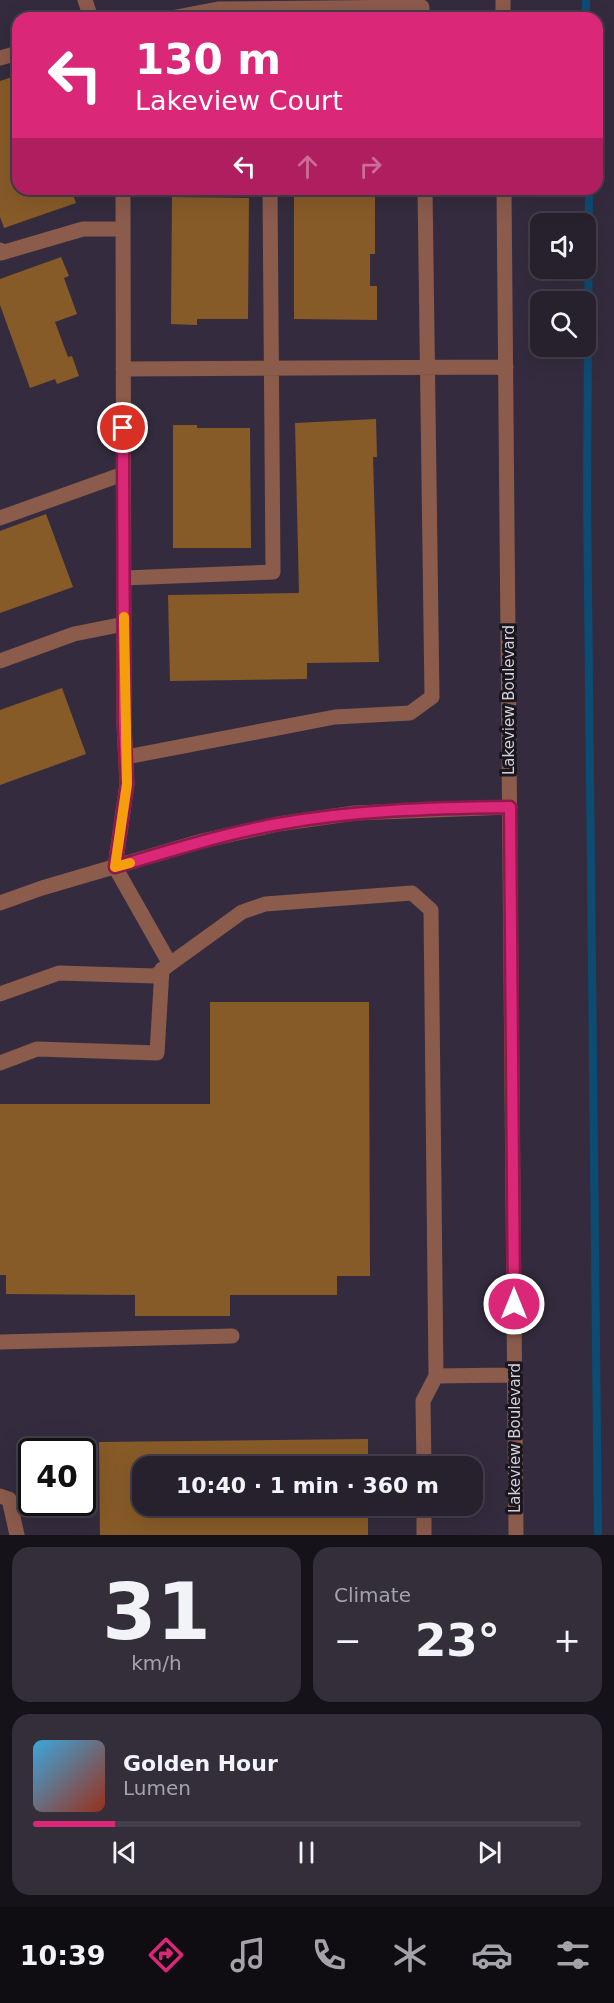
<!DOCTYPE html>
<html lang="en">
<head>
<meta charset="utf-8">
<style>
  :root { --surface:#27212e; --page:#332e3a; --text:#f1f3f6; --muted:#a4a3aa; --line:#433e4a; --accent:#db2777 }
  body { margin:0; font-family:"DejaVu Sans",sans-serif; background:var(--page); color:var(--text); height:100vh; display:flex; flex-direction:column; font-size:22px; white-space:nowrap }
  * { box-sizing:border-box; margin:0 }
  p { font-size:20px; color:var(--muted) }
  .icon { flex:none; width:33px; height:33px; fill:none; stroke:currentColor; stroke-width:2; stroke-linecap:round; stroke-linejoin:round }
  .map { position:relative; height:1535px; overflow:hidden }
  .panel { display:flex; flex-direction:column; gap:12px; padding:12px; background:#151219; flex:1 }
  .panel>* { flex:none }
  .top-card { position:absolute; left:12px; top:12px; width:591px; height:183px; border-radius:18px; box-shadow:0 6px 24px #0002,0 0 0 2px var(--line); background:#db2777; color:#fff; overflow:hidden }
  .tools { position:absolute; left:530px; top:213px; display:grid; gap:12px }
  .tools a { display:grid; place-items:center; width:66px; height:66px; border-radius:12px; background:var(--surface); box-shadow:0 6px 24px #0002,0 0 0 2px var(--line); font-size:30px }
  .speed { position:absolute; left:18px; top:1438px; display:flex; gap:12px; font-size:30px; font-weight:700; text-align:center }
  .speed>* { display:grid; place-content:center; width:78px; height:78px; border-radius:50%; background:var(--surface); box-shadow:0 6px 24px #0002,0 0 0 2px var(--line); line-height:1 }
  .speed .limit { border:3px solid #111; border-radius:9px; background:#fff; color:#111 }
  .pin { position:absolute; display:grid; place-items:center; width:51px; height:51px; color:#fff; margin:-26px; border:3px solid #fff; border-radius:50%; box-shadow:0 2px 6px #0007 }
  .me { position:absolute; width:66px; margin:-33px; rotate:0deg; stroke-linejoin:round; filter:drop-shadow(0 0 4px #0008) }
  .turn { display:flex; align-items:center; gap:21px; height:126px; padding:0 24px; font-size:27px }
  .turn .icon { width:78px; height:78px; stroke-width:2.5 }
  .turn b { display:block; font-size:42px; line-height:51px }
  .lanes { display:flex; align-items:center; height:57px; padding:0 24px; background:#0003; justify-content:center; gap:30px; direction:ltr }
  .lanes .off { opacity:.35 }
  .big { font-size:45px; font-weight:800; line-height:1.1 }
  .panel .widget { flex:1; display:flex; flex-direction:column; justify-content:center; gap:9px; min-width:0; padding:0 21px; border-radius:18px; background:var(--page) }
  .panel .dial { align-items:center; gap:0 }
  .dial b { font-size:78px; line-height:1 }
  .song { display:flex; align-items:center; gap:18px }
  .cover { width:72px; height:72px; border-radius:9px; background:linear-gradient(135deg,hsl(200 70% 55%),hsl(10 70% 35%)) }
  .played { height:6px; border-radius:3px; background:linear-gradient(90deg,var(--accent) 15%,var(--line) 15%) }
  .keys { display:flex; justify-content:space-around; direction:ltr }
  .heat { display:flex; justify-content:space-between; align-items:center; font-size:33px; direction:ltr }
  .panel .tiles { flex:1; display:grid; gap:12px; grid-template-columns:1fr 1fr }
  .widget:last-child { grid-column:span 2 }
  .trip { position:absolute; left:132px; top:1456px; width:351px; height:60px; border-radius:18px; background:var(--surface); box-shadow:0 6px 24px #0002,0 0 0 2px var(--line); font-weight:800; line-height:60px; text-align:center }
  .tab-bar { display:flex; height:96px; justify-content:space-around; align-items:center; background:#100d12; color:var(--muted) }
  .tab-bar .icon { width:42px; height:42px }
  .tab-bar .selected { color:var(--accent) }
  .tab-bar b { font-size:27px; color:var(--text) }
  .map>svg:first-child { display:block }
  .lines { fill:none; stroke-linecap:round; stroke-linejoin:round }
  .stream { stroke:#0c4c73; stroke-width:8 }
  .building { fill:#875b28 }
  .minor { stroke:#8b5b4c; stroke-width:15 }
  .route-casing { stroke:#8e194d; stroke-width:15 }
  .route { stroke:#db2777; stroke-width:10 }
  .slow { stroke:#f59e0b; stroke-width:10 }
  .labels { text-anchor:middle; stroke-width:6; stroke-linejoin:round; paint-order:stroke }
  .street-label { font-size:15px; fill:#d6d1dd; stroke:#1a161e }
</style>
</head>
<body>
<div class="map">
<svg width="614" height="1535" viewBox="0 0 614 1535">
  <rect width="100%" height="100%" fill="#342c3e"/>
  <g class="lines">
    <path class="stream" d="M586,0V18
      M589,189L587,494L598,1535"/>
  </g>
  <path class="building" d="M18,75V189H71L76,203L4,228L0,217V81Z
    M294,189H375V254H370V286H377V320L294,319Z
    M172,197L249,198L248,319H197V325L171,324Z
    M61,257L69,276L64,278L77,314L55,322L68,357L72,356L79,376L57,384L55,379L30,388L0,305V279Z
    M376,419L377,457H373L379,662L307,663V679L170,681L168,595L299,593L295,423Z
    M173,425H197V428H250L251,548H173Z
    M46,514L73,587L0,613V531Z
    M62,688L86,754L0,785V710Z
    M210,1002H369L370,1276H337V1295H230V1316H135V1295L6,1294V1275H0V1104H210Z
    M368,1439V1467H142V1506H368V1535H100L99,1442Z"/>
  <g class="lines">
    <path class="minor" d="M85,0L91,18
      M503,0V18
      M171,18L218,9L422,7V18
      M0,58L18,53
      M504,189L516,1535
      M0,250L1,253L83,229H123
      M123,369L506,367
      M0,518L123,474
      M124,578L273,572L270,189
      M0,661L74,634L124,624
      M126,757L335,717L410,713L432,697L425,189
      M0,903L42,888L202,841L278,824L355,813L510,807
      M170,964L242,912L265,904L412,893L431,910L436,1376L514,1375
      M0,994L59,973L155,976L170,964L115,867L127,784L124,724L123,189
      M0,1063L37,1049L157,1053L162,969
      M0,1342L232,1336
      M424,1467L423,1401L436,1376
      M0,1496L9,1499L17,1535
      M424,1506V1535"/>
  </g>
  <g class="lines">
    <defs>
      <path id="route" d="M123,428L124,724L127,784L115,867C169,851 223,834 278,824C355,810 432,808 510,807L514,1304"/>
    </defs>
    <use href="#route" class="route-casing"/>
    <use href="#route" class="route"/>
    <path class="slow" d="M124,617L127,784L115,867L130,863"/>
  </g>
  <g class="labels">
    <g class="street-label">
      <text transform="translate(509 700) rotate(-90)" y="5">Lakeview Boulevard</text>
      <text transform="translate(515 1438) rotate(-90)" y="5">Lakeview Boulevard</text>
    </g>
  </g>
</svg>
<div class="tools">
<a><svg class="icon" aria-label="sound" viewBox="0 0 24 24"><path d="M4 9h4l5-4v14l-5-4H4zM17 9q2 3 0 6"/></svg></a>
<a><svg class="icon" aria-label="search" viewBox="0 0 24 24"><circle cx="10" cy="10" r="6"/><path d="M15 15l6 6"/></svg></a>
</div>
<div class="speed"><div class="limit">40</div></div>
<div class="pin" style="left:123px;top:428px;background:#d93025"><svg class="icon" aria-label="arrive" viewBox="0 0 24 24"><path d="M6 21V4h12l-3 4 3 4H6"/></svg></div>
<svg class="me" style="left:514px;top:1304px" viewBox="-20 -20 40 40"><circle r="17" fill="#db2777" stroke="#fff" stroke-width="3"/><path d="M0-11L8 9 0 5-8 9z" fill="#fff"/></svg>
<div class="trip">10:40 · 1 min · 360 m</div>
<div class="top-card">
<div class="turn"><svg class="icon" aria-label="left" viewBox="0 0 24 24"><path d="M17 20v-9H6M10 6l-5 5 5 5"/></svg><div><b>130 m</b>Lakeview Court</div></div>
<div class="lanes"><svg class="icon" aria-label="left" viewBox="0 0 24 24"><path d="M17 20v-9H6M10 6l-5 5 5 5"/></svg><svg class="icon off" aria-label="ahead" viewBox="0 0 24 24"><path d="M12 20V5M6 11l6-6 6 6"/></svg><svg class="icon off" aria-label="right" viewBox="0 0 24 24"><path d="M7 20v-9h11M14 6l5 5-5 5"/></svg></div>
</div>
</div>
<section class="panel">
<div class="tiles">
<div class="widget dial"><b>31</b><p>km/h</p></div>
<div class="widget"><p>Climate</p>
<div class="heat"><a>−</a><b class="big">23°</b><a>+</a></div>
</div>
<div class="widget">
<div class="song"><i class="cover"></i><div><b>Golden Hour</b><p>Lumen</p></div></div>
<div class="played"></div>
<div class="keys"><svg class="icon" aria-label="previous" viewBox="0 0 24 24"><path d="M18 5L8 12l10 7zM5 5v14"/></svg><svg class="icon" aria-label="pause" viewBox="0 0 24 24"><path d="M8 5v14M16 5v14"/></svg><svg class="icon" aria-label="next" viewBox="0 0 24 24"><path d="M6 5l10 7-10 7zM19 5v14"/></svg></div>
</div>
</div>
</section>
<nav class="tab-bar">
<b>10:39</b>
<svg class="icon selected" aria-label="directions" viewBox="0 0 24 24"><path d="M12 3l9 9-9 9-9-9zM9 14v-3h6M13 9l2 2-2 2"/></svg>
<svg class="icon" aria-label="music" viewBox="0 0 24 24"><path d="M9 18V5l10-2v13"/><circle cx="6" cy="18" r="3"/><circle cx="16" cy="16" r="3"/></svg>
<svg class="icon" aria-label="phone" viewBox="0 0 24 24"><path d="M5 4h4l2 5-3 2q2 4 5 5l2-3 5 2v4C11 20 4 13 5 4z"/></svg>
<svg class="icon" aria-label="climate" viewBox="0 0 24 24"><path d="M12 3v18M4 7l16 10M4 17L20 7"/></svg>
<svg class="icon" aria-label="car" viewBox="0 0 24 24"><path d="M5 17H2v-5l4-1 3-4h7l3 4 3 1v5h-3M9 17h6M6 11h13"/><circle cx="7" cy="17" r="2"/><circle cx="17" cy="17" r="2"/></svg>
<svg class="icon" aria-label="filters" viewBox="0 0 24 24"><path d="M4 7h16M4 17h16"/><circle cx="9" cy="7" r="2"/><circle cx="15" cy="17" r="2"/></svg>
</nav>
</body>
</html>
